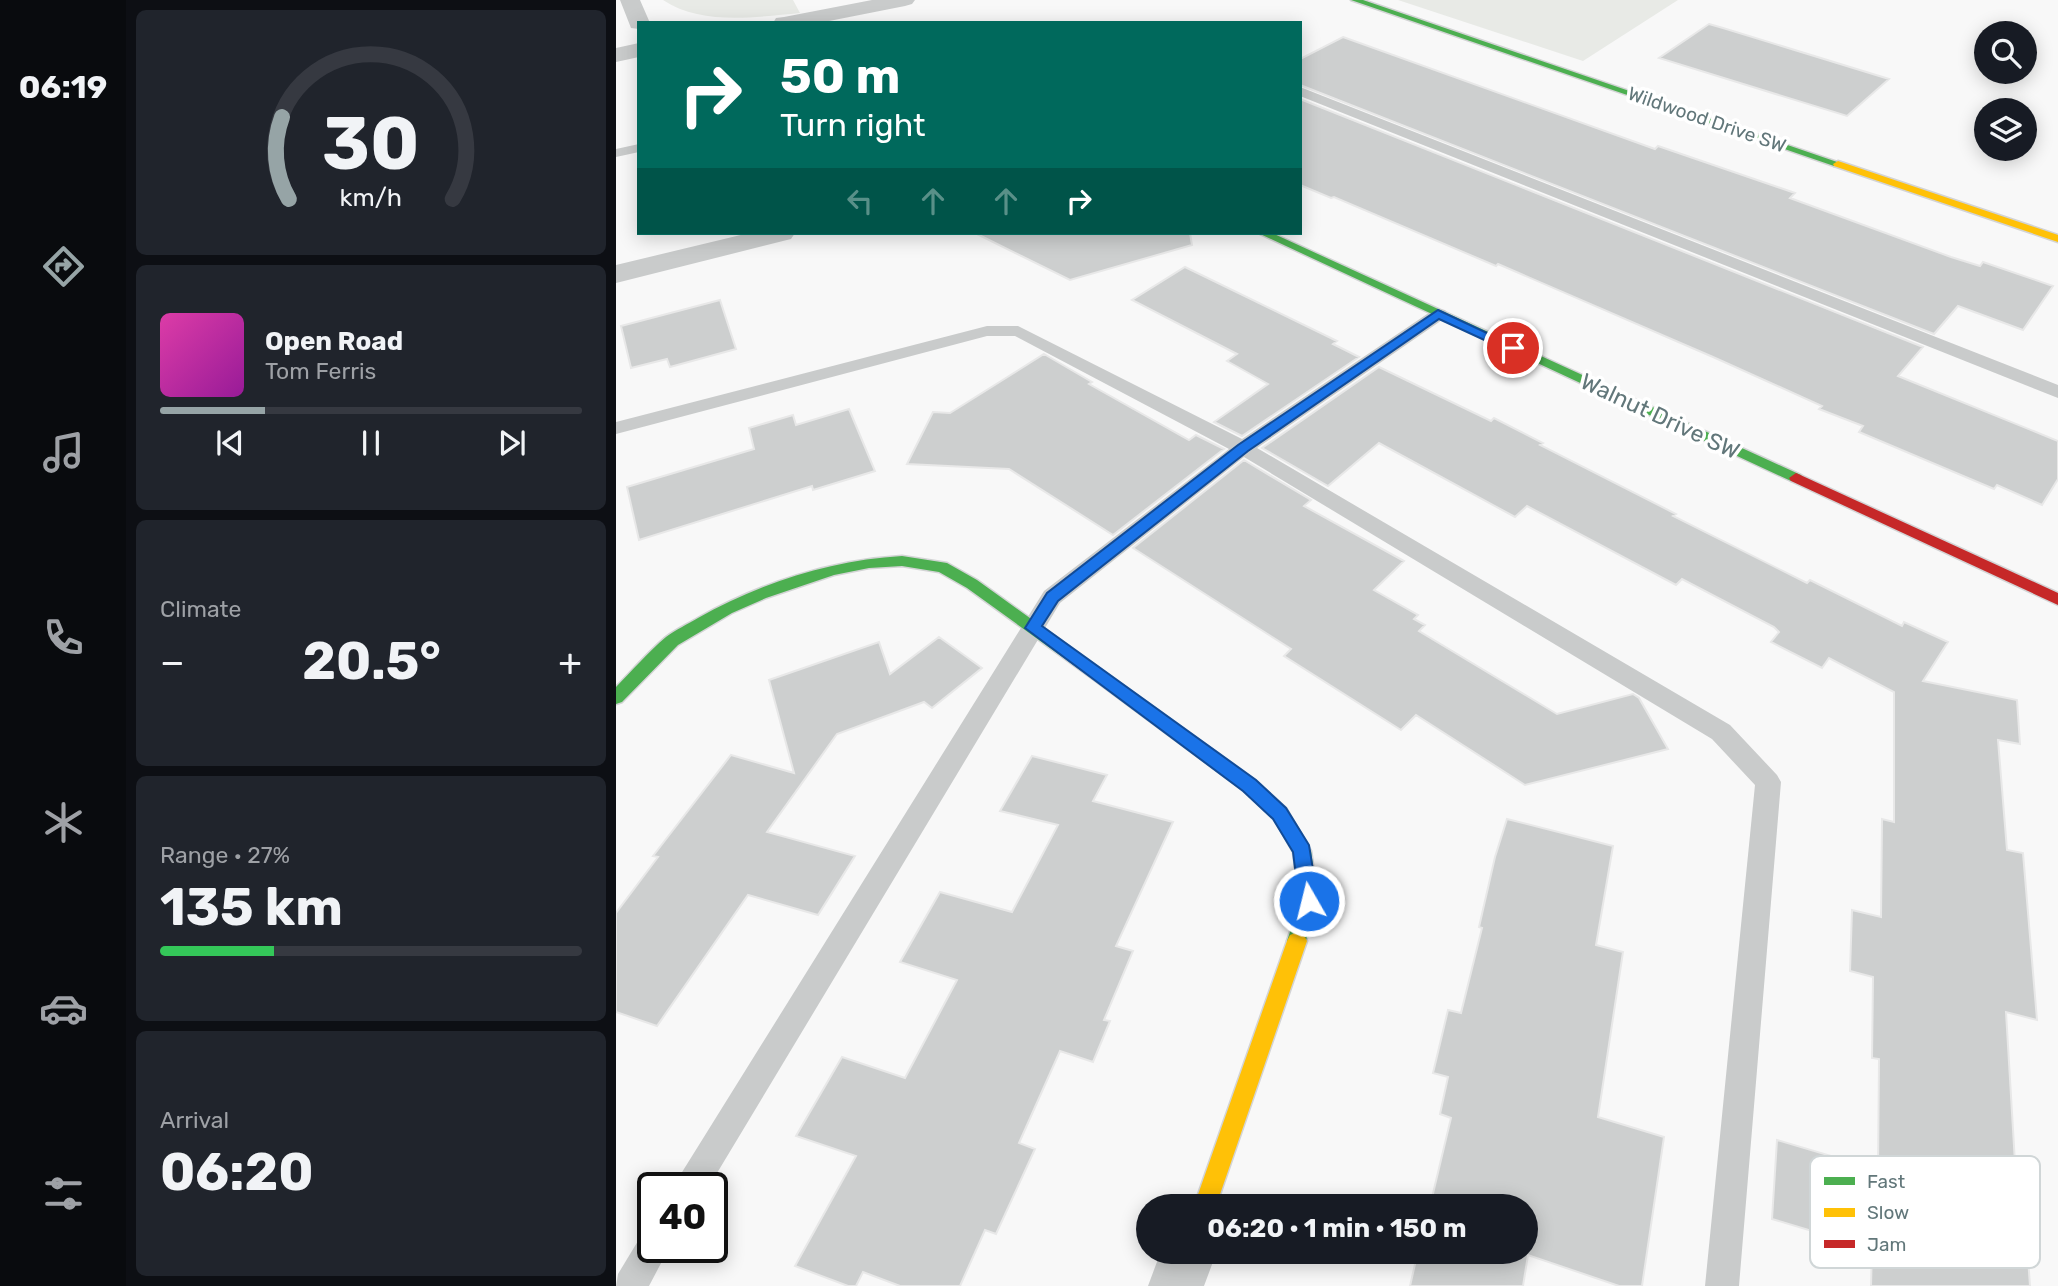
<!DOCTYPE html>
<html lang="en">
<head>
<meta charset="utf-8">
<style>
  :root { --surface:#171b24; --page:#20242c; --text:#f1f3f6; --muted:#9ea1a6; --line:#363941; --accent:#96a4a6 }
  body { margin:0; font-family:Rubik,sans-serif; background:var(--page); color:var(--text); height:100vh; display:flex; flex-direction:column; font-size:26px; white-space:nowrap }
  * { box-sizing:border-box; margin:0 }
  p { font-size:23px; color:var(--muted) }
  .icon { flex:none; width:38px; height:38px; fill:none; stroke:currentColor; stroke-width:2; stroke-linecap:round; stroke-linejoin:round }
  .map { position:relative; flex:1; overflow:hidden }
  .panel { display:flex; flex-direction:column; gap:10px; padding:10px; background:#0d0f14; width:490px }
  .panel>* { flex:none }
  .top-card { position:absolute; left:21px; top:21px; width:665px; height:214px; border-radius:0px; box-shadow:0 4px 18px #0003; background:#00695c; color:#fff; overflow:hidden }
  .tools { position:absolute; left:1358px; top:21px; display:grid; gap:14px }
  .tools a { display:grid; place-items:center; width:63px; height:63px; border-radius:50%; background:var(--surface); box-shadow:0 4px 18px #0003; font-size:35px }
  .speed { position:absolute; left:21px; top:1172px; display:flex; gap:14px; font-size:35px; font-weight:700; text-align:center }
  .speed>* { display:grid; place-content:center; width:91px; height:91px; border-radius:50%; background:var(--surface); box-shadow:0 4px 18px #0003; line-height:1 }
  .speed .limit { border:4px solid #111; border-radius:10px; background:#fff; color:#111 }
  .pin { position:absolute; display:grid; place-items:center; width:60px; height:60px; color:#fff; margin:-30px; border:4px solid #fff; border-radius:50%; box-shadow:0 2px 7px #0007 }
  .me { position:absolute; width:77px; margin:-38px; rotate:352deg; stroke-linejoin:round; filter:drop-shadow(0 0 5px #0008) }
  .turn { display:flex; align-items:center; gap:24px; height:147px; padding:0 28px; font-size:32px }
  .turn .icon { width:91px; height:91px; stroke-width:2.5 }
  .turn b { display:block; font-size:49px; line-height:60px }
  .lanes { display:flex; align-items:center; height:66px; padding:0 28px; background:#0003; justify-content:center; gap:35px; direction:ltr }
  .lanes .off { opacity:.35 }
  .big { font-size:52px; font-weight:700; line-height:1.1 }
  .panel .card { flex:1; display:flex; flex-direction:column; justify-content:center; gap:10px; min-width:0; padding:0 24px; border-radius:10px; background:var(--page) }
  .panel .dial { align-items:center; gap:0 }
  .dial svg { height:182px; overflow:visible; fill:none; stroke:var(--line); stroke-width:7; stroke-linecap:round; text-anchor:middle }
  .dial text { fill:var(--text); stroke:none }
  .song { display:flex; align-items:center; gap:21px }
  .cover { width:84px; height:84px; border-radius:10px; background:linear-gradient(135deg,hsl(320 70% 55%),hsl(300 70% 35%)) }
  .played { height:7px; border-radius:4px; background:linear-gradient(90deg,var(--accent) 25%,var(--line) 25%) }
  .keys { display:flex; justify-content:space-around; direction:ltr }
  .heat { display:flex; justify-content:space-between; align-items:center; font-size:38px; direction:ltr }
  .charge { height:10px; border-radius:5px; background:linear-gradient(90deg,#34c759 27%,var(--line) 0) }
  .trip { position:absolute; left:520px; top:1194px; width:402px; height:70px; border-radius:35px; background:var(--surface); box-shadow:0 4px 18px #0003; font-weight:700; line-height:70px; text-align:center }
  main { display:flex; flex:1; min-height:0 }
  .tab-bar { display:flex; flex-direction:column; width:126px; justify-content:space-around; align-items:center; background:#090b0e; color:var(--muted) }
  .tab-bar .icon { width:49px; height:49px }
  .tab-bar .on { color:var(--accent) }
  .tab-bar b { font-size:32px; color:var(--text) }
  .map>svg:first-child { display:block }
  .green { fill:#e8eae6 }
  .building { fill:#cdcfcf; stroke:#e8e8e8; stroke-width:2 }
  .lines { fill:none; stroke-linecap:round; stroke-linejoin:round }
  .fast-casing { stroke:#d3d4d5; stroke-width:3 }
  .slow-casing { stroke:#d3d4d5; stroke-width:3 }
  .jam-casing { stroke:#d3d4d5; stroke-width:3 }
  .lane { fill:#c9cbcb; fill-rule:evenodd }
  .street { fill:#c9cbcb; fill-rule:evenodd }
  .fast { fill:#4caf50; fill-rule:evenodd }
  .slow { fill:#ffc107; fill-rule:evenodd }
  .jam { fill:#c62828; fill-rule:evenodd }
  .route { fill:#1a73e8; stroke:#114b97; stroke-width:2 }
  .labels { text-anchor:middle; stroke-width:7; stroke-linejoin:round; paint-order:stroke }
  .far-street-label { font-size:19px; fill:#62777a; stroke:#fff }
  .street-label { font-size:23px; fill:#62777a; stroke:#fff }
  .key { fill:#fff; stroke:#d0d6d7; stroke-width:2 }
  .key-label { font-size:19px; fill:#62777a }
</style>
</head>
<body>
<main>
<nav class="tab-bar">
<b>06:19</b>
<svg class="icon on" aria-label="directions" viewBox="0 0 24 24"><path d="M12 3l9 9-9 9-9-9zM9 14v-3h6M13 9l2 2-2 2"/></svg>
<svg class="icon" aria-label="music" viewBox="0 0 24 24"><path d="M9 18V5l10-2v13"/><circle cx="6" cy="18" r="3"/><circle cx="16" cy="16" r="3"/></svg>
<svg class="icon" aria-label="phone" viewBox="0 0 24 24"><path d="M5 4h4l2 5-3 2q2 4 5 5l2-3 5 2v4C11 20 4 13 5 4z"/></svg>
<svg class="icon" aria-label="climate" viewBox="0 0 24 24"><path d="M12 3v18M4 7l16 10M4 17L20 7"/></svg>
<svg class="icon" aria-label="car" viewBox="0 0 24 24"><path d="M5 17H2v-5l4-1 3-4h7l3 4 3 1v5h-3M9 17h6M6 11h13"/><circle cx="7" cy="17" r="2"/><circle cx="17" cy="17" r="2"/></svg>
<svg class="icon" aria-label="filters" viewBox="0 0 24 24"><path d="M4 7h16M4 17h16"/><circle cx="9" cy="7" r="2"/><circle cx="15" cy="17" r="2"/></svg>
</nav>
<section class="panel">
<div class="card dial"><svg viewBox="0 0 100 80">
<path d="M14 69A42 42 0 1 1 86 69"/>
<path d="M14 69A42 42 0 0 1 11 33" stroke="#96a4a6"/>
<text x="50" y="56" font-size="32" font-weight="700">30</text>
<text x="50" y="72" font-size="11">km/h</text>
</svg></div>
<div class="card">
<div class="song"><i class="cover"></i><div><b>Open Road</b><p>Tom Ferris</p></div></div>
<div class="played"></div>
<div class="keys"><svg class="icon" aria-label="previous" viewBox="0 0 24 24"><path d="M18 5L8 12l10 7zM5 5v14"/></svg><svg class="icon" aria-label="pause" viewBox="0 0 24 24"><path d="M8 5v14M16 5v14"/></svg><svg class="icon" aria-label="next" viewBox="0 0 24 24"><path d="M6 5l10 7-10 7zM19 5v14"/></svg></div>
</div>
<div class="card"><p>Climate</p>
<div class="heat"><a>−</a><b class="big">20.5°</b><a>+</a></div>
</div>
<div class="card"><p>Range · 27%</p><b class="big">135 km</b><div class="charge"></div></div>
<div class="card"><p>Arrival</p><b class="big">06:20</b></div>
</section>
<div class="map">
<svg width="1442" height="1286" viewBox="0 0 1442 1286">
  <rect width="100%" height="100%" fill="#f8f8f8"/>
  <path class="green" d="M47,0H177L184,13C140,17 86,26 47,0Z
    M782,0H1062L967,61Z"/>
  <path class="building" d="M1093,24L1107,28L1273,79L1231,116L1043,58Z
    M727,37L1039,149L1042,146L1179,193L1174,198L1335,257L1364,266L1367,262L1437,286L1407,330L1342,306L1318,334L684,85V59Z
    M684,99L1307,347L1282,376L1442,441V479L1426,505L1381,485L1378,489L1243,432L1247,426L1203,409L1206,406L1097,357L882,264L880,266L718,197L715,198L684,185Z
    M359,233H574L576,245L454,280Z
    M569,267L721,341L717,344L743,357L626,436L598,422L652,384L611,361L621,354L516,300Z
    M104,300L120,349L54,367L51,359L15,368L5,326Z
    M428,354L476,382L473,384L573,440L580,435L608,449L497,535L393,469L291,464L317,412L334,413Z
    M763,367L875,421L878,418L927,443L924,445L1060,514L1057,516L1191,583L1194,580L1286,626L1288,622L1332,642L1307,681L1401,700L1404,744L1382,740L1391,850L1407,853L1421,1020L1390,1012L1402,1213L1409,1215L1414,1286H1255L1256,1249L1156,1219L1161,1140L1262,1170L1263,1059L1256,1058L1257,977L1234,971L1236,910L1265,917L1266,819L1278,822V692L1213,658L1206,668L1155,642L1163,632L1158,627L1066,579L1060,585L911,506L899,517L763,443L712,486L646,448Z
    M233,409L259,471L197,490L196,486L23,540L11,487L138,449L133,428L177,415L180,425Z
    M628,460L695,500L688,506L788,561L758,590L802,615L798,619L809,625L803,631L941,714L1017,694L1023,698L1052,749L909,785L800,715L785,730L668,656L675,649L517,548Z
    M323,637L366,668L316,708L308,702L221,734L151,832L239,856L202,915L132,895L41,1026L0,1012V913L42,857L37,856L115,755L178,773L153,680L263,642L274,674Z
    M416,756L491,775L477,801L557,822L500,946L517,951L488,1020L494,1021L477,1062L444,1051L403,1143L419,1149L380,1234L369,1230L344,1286H284L247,1272L240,1286H232L179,1266L240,1156L180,1136L226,1057L289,1078L341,980L284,962L324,892L396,912L442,825L384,811Z
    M891,819L997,846L980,945L1007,952L982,1117L1048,1137L1026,1286H1003L912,1255L907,1286H794L802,1251H910V1206H814L835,1118L824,1114L832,1077L817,1073L832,1010L845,1013L866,928L863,927L879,857Z"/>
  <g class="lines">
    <defs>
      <path id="fast" d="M735,0H747L1227,164L1218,166Z
        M642,233H656L1185,475L1187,478L1185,481H1175Z
        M286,556L331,563L361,580L640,781L670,808L695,851L702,901L688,947L681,950L674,947L671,941L684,901L677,852L658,818L628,791L477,679L351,588L323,572L286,566L253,568L218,575L150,598L116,613L62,645L6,702L0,704V687C16,671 32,652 50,637C59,630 72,624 82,618C144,583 215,560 286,556Z"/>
      <path id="slow" d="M1222,161L1442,235V242L1218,166L1217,164Z
        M681,932L688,935L691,941L600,1206H578L671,941L674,935Z"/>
      <path id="jam" d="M1180,473L1442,593V605L1175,481L1173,478Z"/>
    </defs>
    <use href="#fast" class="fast-casing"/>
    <use href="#slow" class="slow-casing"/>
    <use href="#jam" class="jam-casing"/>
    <path class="lane" d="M684,87L1442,385V398L684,96Z
      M23,144V152L0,157V149Z
      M823,309L829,310L832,314L829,318L641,448L1114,725L1161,775L1165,782L1123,1286H1089L1139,785L1096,739L628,457L444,603L92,1188H58L63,1177L428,591L613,449L399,336H371L0,434V422L371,326H402L626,439L817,310Z
      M37,1232V1248H53L33,1286H0L2,1274L25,1236Z"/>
    <path class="street" d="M4,0H24L34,23H23V29L15,28Z
      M256,0H299L296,4L289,6L203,23H157L160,18L168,17Z
      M23,43V57L0,62V48Z
      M133,233H179L175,239L0,283V265Z
      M545,1251H601L588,1286H532Z"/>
    <use href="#fast" class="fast"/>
    <use href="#slow" class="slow"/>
    <use href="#jam" class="jam"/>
  </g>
  <path class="route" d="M822,310L903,348L901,351H892L823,319L632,451L442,601L426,626L640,780L670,808L693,845L702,901L699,907L693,909L686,907L683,901L677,852L657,819L627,791L409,628L431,593L622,445Z"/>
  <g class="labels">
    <g class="far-street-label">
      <text transform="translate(1091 119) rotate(19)" y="7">Wildwood Drive SW</text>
    </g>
    <g class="street-label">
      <text transform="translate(1044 416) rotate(25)" y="8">Walnut Drive SW</text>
    </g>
  </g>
  <rect x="1194" y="1156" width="230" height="112" rx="10" class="key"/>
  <rect x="1208" y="1177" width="31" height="8" fill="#4caf50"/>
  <rect x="1208" y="1208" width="31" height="9" fill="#ffc107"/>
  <rect x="1208" y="1240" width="31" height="8" fill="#c62828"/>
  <g class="key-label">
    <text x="1251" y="1188">Fast</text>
    <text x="1251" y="1219">Slow</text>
    <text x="1251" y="1251">Jam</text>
  </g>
</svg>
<div class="tools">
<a><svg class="icon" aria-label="search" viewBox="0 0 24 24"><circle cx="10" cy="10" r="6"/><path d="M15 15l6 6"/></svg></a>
<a><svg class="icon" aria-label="layers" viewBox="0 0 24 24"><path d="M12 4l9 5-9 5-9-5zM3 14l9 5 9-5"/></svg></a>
</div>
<div class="speed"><div class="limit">40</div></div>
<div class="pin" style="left:897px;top:348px;background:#d93025"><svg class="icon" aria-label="arrive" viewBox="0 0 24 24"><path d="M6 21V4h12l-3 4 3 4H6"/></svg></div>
<svg class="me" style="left:693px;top:901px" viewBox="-20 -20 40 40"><circle r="17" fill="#1a73e8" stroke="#fff" stroke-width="3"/><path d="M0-11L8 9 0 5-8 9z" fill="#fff"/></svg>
<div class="trip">06:20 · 1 min · 150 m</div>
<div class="top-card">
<div class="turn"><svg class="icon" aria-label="right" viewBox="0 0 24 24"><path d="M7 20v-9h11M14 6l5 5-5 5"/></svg><div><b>50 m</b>Turn right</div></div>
<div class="lanes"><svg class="icon off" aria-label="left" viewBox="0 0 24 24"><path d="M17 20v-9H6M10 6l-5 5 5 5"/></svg><svg class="icon off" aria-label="ahead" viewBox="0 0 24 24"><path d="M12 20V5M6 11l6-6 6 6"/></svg><svg class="icon off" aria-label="ahead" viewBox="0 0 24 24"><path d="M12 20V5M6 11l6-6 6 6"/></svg><svg class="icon" aria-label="right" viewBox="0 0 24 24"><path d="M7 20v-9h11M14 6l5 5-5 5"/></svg></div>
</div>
</div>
</main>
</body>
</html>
